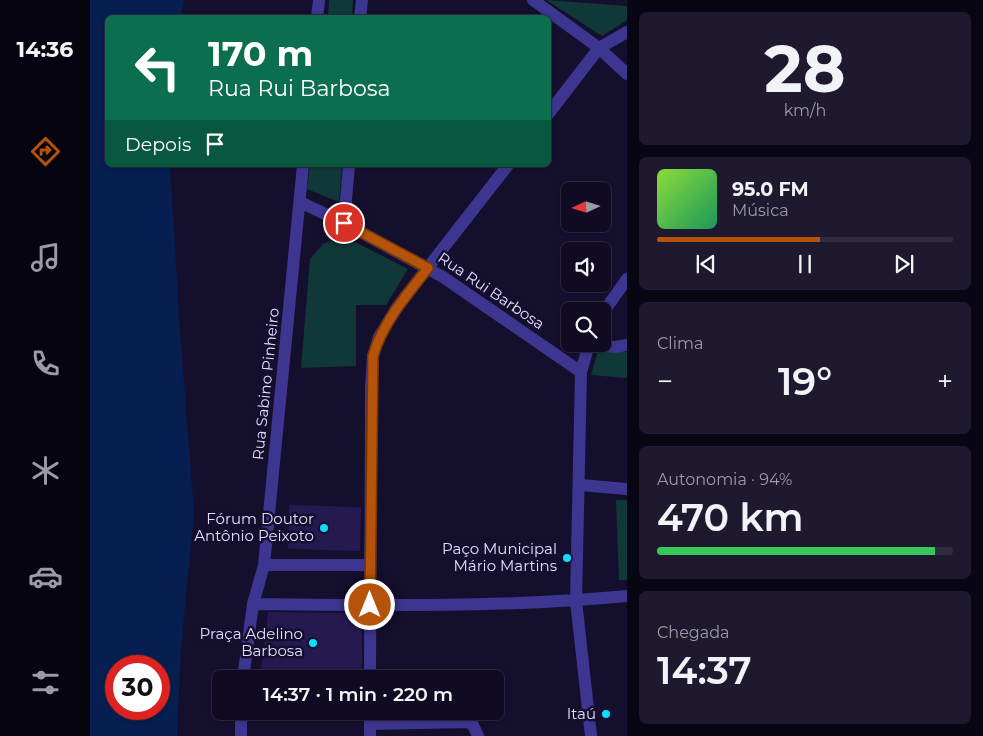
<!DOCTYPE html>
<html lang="pt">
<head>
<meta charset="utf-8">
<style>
  :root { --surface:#100b22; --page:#1e192f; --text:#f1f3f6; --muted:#9c9ba5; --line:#302b40; --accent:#b45309 }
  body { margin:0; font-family:Montserrat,sans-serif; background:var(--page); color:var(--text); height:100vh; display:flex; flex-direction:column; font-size:19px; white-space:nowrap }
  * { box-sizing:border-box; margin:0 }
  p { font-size:16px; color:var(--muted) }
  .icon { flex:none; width:28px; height:28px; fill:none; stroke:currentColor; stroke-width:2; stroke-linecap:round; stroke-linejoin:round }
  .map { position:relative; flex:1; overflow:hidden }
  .sheet { display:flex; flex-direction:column; gap:12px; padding:12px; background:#090613; width:356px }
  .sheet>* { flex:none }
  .hud { position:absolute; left:15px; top:15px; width:446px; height:152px; border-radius:8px; box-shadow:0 1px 4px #0004,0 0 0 1px var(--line); background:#0b6e4f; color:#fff; overflow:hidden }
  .needle { width:32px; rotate:266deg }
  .fabs { position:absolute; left:471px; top:182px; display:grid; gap:10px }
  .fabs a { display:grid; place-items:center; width:50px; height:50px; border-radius:8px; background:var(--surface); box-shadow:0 1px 4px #0004,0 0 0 1px var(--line); font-size:25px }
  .speed { position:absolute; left:15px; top:655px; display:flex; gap:10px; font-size:25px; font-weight:700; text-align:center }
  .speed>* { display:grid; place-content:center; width:65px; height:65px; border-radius:50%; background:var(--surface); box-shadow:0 1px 4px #0004,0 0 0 1px var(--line); line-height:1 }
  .speed .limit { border:8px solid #d22; background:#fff; color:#111 }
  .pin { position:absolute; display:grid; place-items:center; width:42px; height:42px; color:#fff; margin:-21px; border:2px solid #fff; border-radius:50%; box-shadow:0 1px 5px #0007 }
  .me { position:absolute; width:55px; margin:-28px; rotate:0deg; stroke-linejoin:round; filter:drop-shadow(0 0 4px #0008) }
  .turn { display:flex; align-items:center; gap:18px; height:105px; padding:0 20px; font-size:22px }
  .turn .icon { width:65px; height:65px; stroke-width:2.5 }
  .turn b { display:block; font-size:35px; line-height:42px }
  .then { display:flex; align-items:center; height:48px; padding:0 20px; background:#0003; gap:10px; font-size:19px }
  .big { font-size:38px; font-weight:600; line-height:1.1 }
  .sheet .tile { flex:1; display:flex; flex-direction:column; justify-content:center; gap:8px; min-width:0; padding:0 18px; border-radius:8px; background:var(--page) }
  .sheet .dial { align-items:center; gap:0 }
  .dial b { font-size:65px; line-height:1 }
  .song { display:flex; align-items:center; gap:15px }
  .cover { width:60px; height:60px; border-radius:8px; background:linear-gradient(135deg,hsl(90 70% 55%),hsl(150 70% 35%)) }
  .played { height:5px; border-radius:2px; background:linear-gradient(90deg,var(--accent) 55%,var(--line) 55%) }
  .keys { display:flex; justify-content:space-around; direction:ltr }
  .heat { display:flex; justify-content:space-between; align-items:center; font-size:28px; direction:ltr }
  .charge { height:8px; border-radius:4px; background:linear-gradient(90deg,#34c759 94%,var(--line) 0) }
  .trip { position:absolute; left:122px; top:670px; width:292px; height:50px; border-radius:8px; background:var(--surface); box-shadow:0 1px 4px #0004,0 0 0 1px var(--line); font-weight:600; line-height:50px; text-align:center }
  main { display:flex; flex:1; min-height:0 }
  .tab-bar { display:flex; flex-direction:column; width:90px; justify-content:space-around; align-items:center; background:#06040e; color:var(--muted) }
  .tab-bar .icon { width:35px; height:35px }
  .tab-bar .active { color:var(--accent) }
  .tab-bar b { font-size:22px; color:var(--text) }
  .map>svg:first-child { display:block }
  .green { fill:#113838 }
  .water { fill:#061e50; fill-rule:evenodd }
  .building { fill:#261950 }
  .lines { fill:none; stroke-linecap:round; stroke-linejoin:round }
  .street { stroke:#3d3690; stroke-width:12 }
  .route-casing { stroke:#753606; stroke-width:12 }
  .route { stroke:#b45309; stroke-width:9 }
  .poi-dot { fill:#08deff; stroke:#150f2e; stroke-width:2 }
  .labels { text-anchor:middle; stroke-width:5; stroke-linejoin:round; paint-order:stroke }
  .street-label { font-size:15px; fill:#e1dcff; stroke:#150f2e }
  .poi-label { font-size:15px; fill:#e1dcff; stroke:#150f2e; text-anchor:end }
</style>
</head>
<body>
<main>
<nav class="tab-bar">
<b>14:36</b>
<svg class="icon active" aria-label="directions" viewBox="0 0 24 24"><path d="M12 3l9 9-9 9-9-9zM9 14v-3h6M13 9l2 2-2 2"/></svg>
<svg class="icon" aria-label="music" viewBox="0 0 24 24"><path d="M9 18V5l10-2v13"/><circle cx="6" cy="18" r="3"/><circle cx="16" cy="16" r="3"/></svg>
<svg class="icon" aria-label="phone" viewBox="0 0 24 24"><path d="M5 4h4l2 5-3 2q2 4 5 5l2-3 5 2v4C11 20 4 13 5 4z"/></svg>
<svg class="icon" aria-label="climate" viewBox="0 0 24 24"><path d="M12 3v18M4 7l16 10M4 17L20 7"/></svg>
<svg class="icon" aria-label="car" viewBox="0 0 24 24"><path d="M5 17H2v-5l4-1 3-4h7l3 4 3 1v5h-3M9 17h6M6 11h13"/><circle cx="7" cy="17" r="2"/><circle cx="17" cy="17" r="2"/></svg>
<svg class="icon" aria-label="filters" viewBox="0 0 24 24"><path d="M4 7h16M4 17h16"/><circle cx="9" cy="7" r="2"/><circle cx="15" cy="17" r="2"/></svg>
</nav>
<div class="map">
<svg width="537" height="736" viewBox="0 0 537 736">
  <rect width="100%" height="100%" fill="#150f2e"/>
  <path class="green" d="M239,0H263L262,17H238Z
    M456,0L537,6V20L512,36Z
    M220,165H252L249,202L217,189Z
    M246,239L261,240L318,269L296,305H266V366L211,368L220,259L233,244Z
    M508,351L537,352V378L501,375Z
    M526,500H537V580H529Z"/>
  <path class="water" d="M0,0H94L91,17L18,18V165H80L90,330L104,513L91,649L87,736H0ZM26,666H69V709H26Z"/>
  <path class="building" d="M199,505L271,507L270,551L198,549Z
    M178,612L272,613V675L170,679Z"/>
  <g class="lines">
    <path class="street" d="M443,0L509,48L537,74
      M227,18L229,0
      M270,18L272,0
      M459,113L509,48L537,32
      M210,202L254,223L353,277L491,372
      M254,223L259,165
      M512,314L537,279
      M499,344L491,372L486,601L501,736
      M498,345L525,347L537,345
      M490,485L537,489
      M174,565H279
      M163,604C287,605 413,608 537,596
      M153,679L163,604L174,565L213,165
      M280,679L281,388L283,356L289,337L308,306L418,165
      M280,711V736
      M280,724L375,722L382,723L388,736
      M151,736V711"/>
  </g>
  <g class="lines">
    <defs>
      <path id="route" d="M254,223L338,268C316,296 293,322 283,356L280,605"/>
    </defs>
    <use href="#route" class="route-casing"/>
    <use href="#route" class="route"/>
  </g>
  <g class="poi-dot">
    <circle cx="234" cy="528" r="5"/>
    <circle cx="477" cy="558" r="5"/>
    <circle cx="223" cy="643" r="5"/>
    <circle cx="516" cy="714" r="5"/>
  </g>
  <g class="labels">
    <g class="street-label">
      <text transform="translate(401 291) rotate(34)" y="5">Rua Rui Barbosa</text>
      <text transform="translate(176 384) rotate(-84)" y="5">Rua Sabino Pinheiro</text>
    </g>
    <g class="poi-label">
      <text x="224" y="524">Fórum Doutor<tspan x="224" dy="17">Antônio Peixoto</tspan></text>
      <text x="467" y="554">Paço Municipal<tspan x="467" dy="17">Mário Martins</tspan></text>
      <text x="213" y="639">Praça Adelino<tspan x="213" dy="17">Barbosa</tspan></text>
      <text x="506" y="719">Itaú</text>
    </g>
  </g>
</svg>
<div class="fabs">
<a><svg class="needle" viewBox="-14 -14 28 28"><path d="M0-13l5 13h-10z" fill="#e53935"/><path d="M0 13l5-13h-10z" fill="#9c9ba5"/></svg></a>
<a><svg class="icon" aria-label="sound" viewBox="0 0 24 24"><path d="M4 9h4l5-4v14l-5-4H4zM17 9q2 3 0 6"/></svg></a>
<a><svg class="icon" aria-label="search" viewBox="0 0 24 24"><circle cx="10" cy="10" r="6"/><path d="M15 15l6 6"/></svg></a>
</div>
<div class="speed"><div class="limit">30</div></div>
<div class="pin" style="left:254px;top:223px;background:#d93025"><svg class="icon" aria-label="arrive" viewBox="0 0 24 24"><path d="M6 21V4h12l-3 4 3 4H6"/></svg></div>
<svg class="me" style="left:280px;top:605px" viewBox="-20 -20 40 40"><circle r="17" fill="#b45309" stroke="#fff" stroke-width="3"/><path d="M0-11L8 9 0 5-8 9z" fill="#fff"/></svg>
<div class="trip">14:37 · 1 min · 220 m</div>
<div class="hud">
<div class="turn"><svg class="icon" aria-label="left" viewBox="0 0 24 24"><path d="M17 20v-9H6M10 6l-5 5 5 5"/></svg><div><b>170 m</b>Rua Rui Barbosa</div></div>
<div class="then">Depois<svg class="icon" aria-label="arrive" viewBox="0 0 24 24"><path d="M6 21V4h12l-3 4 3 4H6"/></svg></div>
</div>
</div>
<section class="sheet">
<div class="tile dial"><b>28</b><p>km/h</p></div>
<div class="tile">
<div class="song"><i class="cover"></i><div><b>95.0 FM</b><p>Música</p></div></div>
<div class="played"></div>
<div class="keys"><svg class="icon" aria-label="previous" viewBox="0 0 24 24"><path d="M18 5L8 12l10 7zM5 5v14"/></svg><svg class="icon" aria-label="pause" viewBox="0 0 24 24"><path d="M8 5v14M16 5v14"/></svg><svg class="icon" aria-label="next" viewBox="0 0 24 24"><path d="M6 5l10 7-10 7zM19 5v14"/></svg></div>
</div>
<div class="tile"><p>Clima</p>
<div class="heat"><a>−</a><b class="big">19°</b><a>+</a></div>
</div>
<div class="tile"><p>Autonomia · 94%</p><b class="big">470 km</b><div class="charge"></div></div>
<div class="tile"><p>Chegada</p><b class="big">14:37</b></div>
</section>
</main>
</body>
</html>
